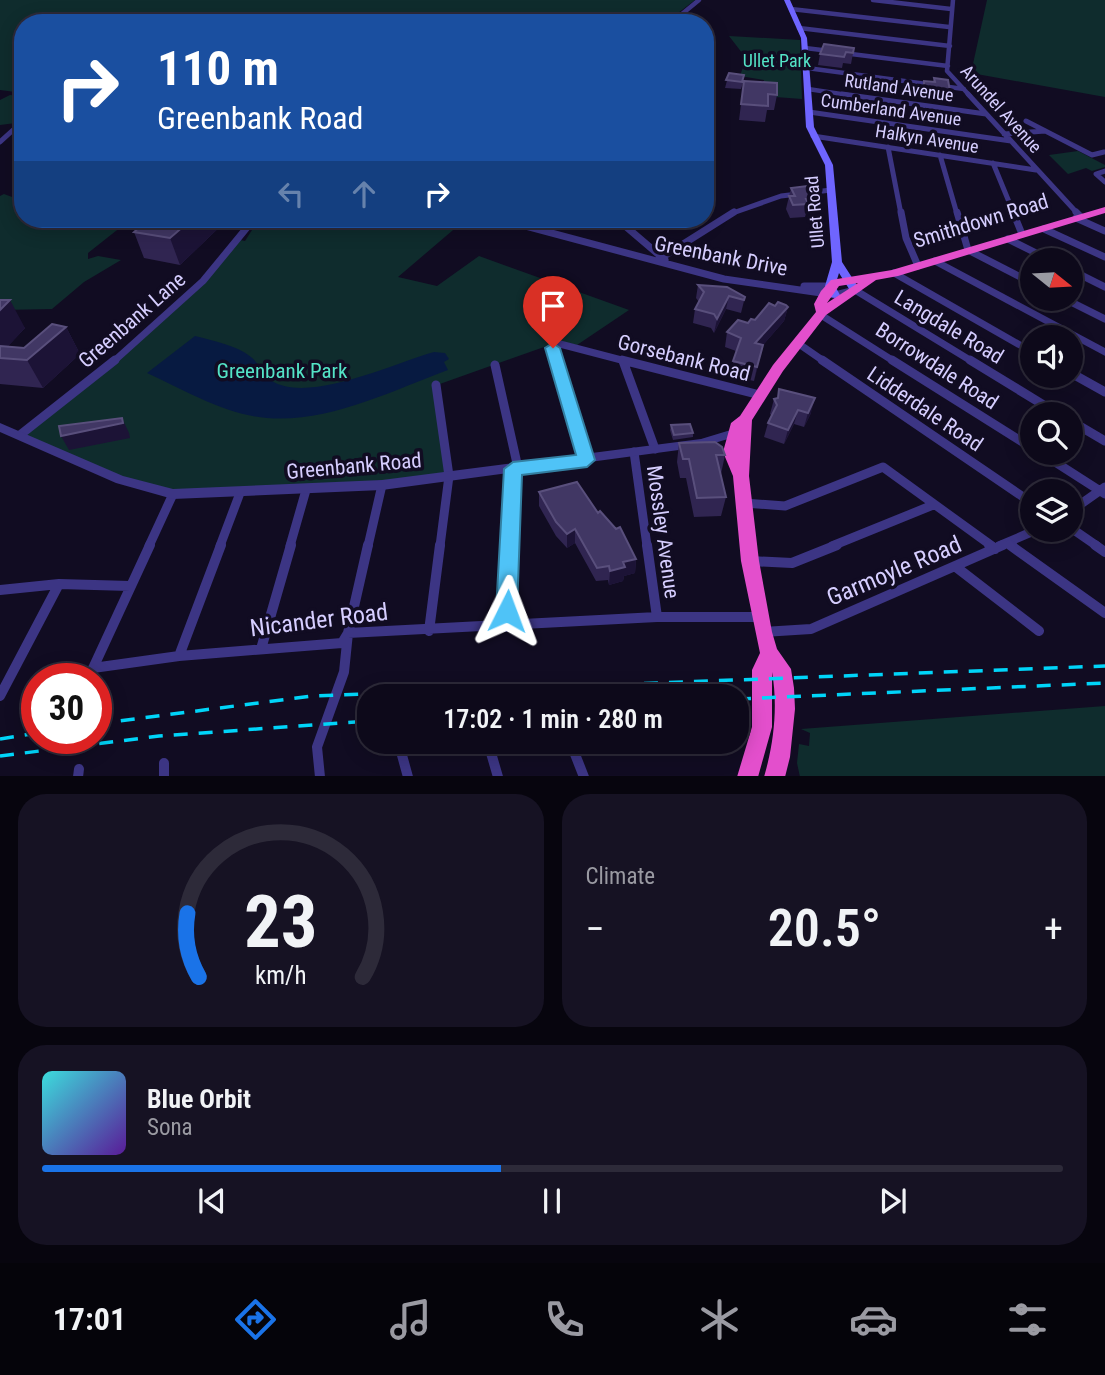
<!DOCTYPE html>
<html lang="en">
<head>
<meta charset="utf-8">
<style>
  :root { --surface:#0d091a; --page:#161223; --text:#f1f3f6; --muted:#9a9aa2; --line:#2d2a39; --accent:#1a73e8 }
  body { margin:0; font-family:"Roboto Condensed",sans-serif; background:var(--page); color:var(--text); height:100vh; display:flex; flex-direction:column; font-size:26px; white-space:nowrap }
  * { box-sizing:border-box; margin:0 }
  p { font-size:23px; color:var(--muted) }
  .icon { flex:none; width:38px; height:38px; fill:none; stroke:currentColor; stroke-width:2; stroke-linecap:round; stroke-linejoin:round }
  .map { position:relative; height:776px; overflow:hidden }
  .side { display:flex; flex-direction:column; gap:18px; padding:18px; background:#07050e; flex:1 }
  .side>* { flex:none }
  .hud { position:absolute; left:14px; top:14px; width:700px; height:214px; border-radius:28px; box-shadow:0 4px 18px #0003,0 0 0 2px var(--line); background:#1a4fa0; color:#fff; overflow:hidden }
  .needle { width:46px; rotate:108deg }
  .fabs { position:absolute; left:1020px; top:248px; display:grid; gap:14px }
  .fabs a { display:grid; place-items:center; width:63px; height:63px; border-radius:50%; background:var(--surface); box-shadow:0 4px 18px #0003,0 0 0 2px var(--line); font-size:35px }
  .speed { position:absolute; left:21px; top:663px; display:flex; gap:14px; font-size:35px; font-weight:700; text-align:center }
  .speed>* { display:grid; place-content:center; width:91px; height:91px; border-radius:50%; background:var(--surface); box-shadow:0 4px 18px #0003,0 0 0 2px var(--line); line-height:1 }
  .speed .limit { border:10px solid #d22; background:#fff; color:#111 }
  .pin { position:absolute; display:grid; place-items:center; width:60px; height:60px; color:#fff; margin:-72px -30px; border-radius:50% 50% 50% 0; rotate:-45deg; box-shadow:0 0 7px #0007 }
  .pin .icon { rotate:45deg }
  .me { position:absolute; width:77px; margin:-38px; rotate:3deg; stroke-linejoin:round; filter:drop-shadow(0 0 5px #0008) }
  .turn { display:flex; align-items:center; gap:24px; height:147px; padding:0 28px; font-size:32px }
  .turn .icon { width:91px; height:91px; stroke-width:2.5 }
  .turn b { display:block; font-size:49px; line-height:60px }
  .lanes { display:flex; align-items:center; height:66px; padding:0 28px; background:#0003; justify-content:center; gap:35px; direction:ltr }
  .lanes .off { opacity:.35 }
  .big { font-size:52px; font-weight:600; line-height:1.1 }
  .side .card { flex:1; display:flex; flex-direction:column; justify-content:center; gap:10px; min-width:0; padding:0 24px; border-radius:28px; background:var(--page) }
  .side .dial { align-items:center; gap:0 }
  .dial svg { height:182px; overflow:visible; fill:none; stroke:var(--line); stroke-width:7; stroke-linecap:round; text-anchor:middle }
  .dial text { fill:var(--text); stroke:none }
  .song { display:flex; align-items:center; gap:21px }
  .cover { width:84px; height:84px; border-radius:10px; background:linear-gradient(135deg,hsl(180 70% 55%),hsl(270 70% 35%)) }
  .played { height:7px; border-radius:4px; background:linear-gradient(90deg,var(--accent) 45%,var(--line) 45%) }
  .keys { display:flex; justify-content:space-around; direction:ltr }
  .heat { display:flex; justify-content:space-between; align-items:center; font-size:38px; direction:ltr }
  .side .tiles { flex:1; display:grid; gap:18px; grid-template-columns:1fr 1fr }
  .card:last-child { grid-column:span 2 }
  .trip { position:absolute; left:357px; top:684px; width:392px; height:70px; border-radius:28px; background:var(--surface); box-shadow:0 4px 18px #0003,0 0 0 2px var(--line); font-weight:600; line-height:70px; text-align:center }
  .dock { display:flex; height:112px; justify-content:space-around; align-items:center; background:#05040a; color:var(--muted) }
  .dock .icon { width:49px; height:49px }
  .dock .active { color:var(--accent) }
  .dock b { font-size:32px; color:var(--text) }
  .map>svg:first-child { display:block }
  .green { fill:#0f2c2d }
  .water { fill:#071a41 }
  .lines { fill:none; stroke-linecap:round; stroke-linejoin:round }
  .minor-far4 { stroke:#3c3584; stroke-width:4.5 }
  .minor-far3 { stroke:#3c3584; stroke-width:5 }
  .minor-far2 { stroke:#3c3584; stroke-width:7 }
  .minor-far1 { stroke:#3c3584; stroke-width:9 }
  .minor { stroke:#3c3584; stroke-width:10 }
  .tertiary { fill:#3c3584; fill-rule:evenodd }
  .secondary { fill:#6f65ff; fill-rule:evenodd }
  .trunk { fill:#e34fcc; fill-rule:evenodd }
  .rail { stroke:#00d5f9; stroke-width:3.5; stroke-dasharray:14 11; stroke-linecap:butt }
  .wall { fill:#302551 }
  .shaded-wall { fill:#1c1336 }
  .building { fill:#413764; stroke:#594f7c; stroke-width:2 }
  .route { fill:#4fc3f7; stroke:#337fa1; stroke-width:2 }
  .labels { text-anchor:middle; stroke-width:7; stroke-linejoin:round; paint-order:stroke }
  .far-park-label { font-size:18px; fill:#54e4c7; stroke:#110c22 }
  .far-street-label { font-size:18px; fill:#d6ceff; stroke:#110c22 }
  .street-label { font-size:21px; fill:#d6ceff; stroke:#110c22 }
  .park-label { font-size:21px; fill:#54e4c7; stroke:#110c22 }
  .near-street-label { font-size:24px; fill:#d6ceff; stroke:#110c22 }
</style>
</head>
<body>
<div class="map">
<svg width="1105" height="777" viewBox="0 0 1105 777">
  <rect width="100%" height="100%" fill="#110c22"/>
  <path class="green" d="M0,0H695L665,23H23V93L0,90Z
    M987,0H1105V97L971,73Z
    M729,36L800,40L802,99L762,96L764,80L740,76L746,58Z
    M10,95L23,96V117L16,123L0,125V100Z
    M1078,151L1105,165V167L1092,171L1086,168L1068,174L1049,155Z
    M4,194L23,201V219H97L102,227L107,228L120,219H131L88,253V259L98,256L121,260L84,282L52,309L0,310V196Z
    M259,219H466L398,277L437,286L479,256L629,310L577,345L561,341L437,385L449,476L173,494L120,480L20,435L156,327L240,240L245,241Z
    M1105,706V776L800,777L797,763L799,744L809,746L810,733L801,729Z"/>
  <path class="water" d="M195,336C214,341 236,345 251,357C259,363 263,376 272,381C309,404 394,363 434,352L445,353L449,359L444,362L448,370C391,391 329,423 267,418C226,415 184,390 147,373Z"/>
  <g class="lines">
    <path class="minor-far4" d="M873,0L951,9
      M953,0L947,71L970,96
      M791,9L949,27
      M671,23L699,0
      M799,28L950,46
      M805,48L830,51
      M843,53L948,66
      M807,68L964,89
      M705,88L707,96
      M808,89L854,96"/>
    <path class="minor-far3" d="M842,94L986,114
      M968,94L1078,214
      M809,112L1011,141
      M1026,121L1092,155L1104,152
      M1004,134L1045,131
      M813,136L1036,170
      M0,142L23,121
      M705,142L712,121L706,94
      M888,147L901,214
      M940,155L957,214
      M993,163L1014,214
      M1105,171L1096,174L1105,182
      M730,214L781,196L831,190"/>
    <path class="minor-far2" d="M901,212L906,238L918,266
      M957,212L968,250L1032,283
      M1013,212L1022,234
      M1076,212L1081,217
      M1076,218L1105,231
      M499,219L724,279L835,295L855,290L973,362
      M617,219L665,260
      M1044,229L1105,257
      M1008,239L1052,261
      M661,258L734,212
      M935,261L1105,352
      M1071,270L1105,287
      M894,273L1032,352
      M804,286H830
      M1065,299L1105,319
      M821,315L895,362
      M799,344L825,362
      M113,362L203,281L254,219
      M557,362L553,348L560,344L629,362"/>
    <path class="minor-far1" d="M557,360L587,460
      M622,360L760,395
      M822,360L1032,503
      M892,360L1032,448
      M970,360L1060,415
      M623,361L655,449
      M495,365L518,468
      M1071,373L1105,392
      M436,385L449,476L440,546
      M1071,421L1105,441
      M20,435L115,360
      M634,452L647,546
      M1041,453L1105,494
      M744,503L785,506L883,467L992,546
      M1071,511L1105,487
      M1071,528L1097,546
      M1008,543L1013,546
      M149,546L173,494
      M220,546L240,493
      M290,546L306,490
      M368,546L382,485
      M510,546L513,469
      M832,546L933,505
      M999,546L1036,530"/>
    <path class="minor" d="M647,545L657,617
      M989,545L995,549
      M1010,545L1105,613
      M1095,545L1105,552
      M750,561L792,563L837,545
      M956,567L1039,631
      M0,590L59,584L130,586
      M506,627L510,545
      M429,631L440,545
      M763,632L811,629L1003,545
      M261,649L291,545
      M179,656L221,545
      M93,668L179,656L342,643L348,633L657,617H760
      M88,679L150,545
      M0,696L59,584
      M571,744L584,777
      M489,746L498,777
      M400,748L408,777
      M164,763V777
      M78,777L79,769
      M320,777L317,747L344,672L348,633L368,545"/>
    <path class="tertiary" d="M0,423L123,476L173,489L382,480L701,439L734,429L738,430L740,433L738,436L701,447L382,490L173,499L116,483L0,432Z"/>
    <path class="secondary" d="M784,0H790L807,38L814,127L833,165L842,262L860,290L859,292H851L839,273L835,286L840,295L835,298L831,297L825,286L832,262L825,165L806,127L801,38Z"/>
    <path class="trunk" d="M1105,207V213L898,276L876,280L826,315L783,371L752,420L749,476L759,561L772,632L777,649L791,669L794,688L795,709L790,757L785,777H764C774,743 778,706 772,672V727L758,777H737L752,727V670L760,653L741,561L733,476L723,452L731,423L740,416L773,365L816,312L814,304L821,291L831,280L892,270ZM858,283L827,303L839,286Z"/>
    <path class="rail" d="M737,699L1105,683
      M96,724L312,696L1105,666
      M0,739L37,733
      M0,756L159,736L369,721"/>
  </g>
  <path class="wall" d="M854,48L851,64L843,63L842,68L818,65L820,54Z
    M729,73L743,83L741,89L725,88Z
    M934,78L950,91L946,103L921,100L920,93L924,81L933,82Z
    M744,81L777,95L774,110H767L765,122L739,120Z
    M791,188L810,199L805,217L790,218L786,209Z
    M124,219H154L147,225L167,228L228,219L180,265L144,258L134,232L138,228L127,226Z
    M635,219H654L652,224L635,221Z
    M698,285L745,297L741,313L726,309L714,333L711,328L693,323L695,309L699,302L696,298Z
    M0,300L25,328L8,346L24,348L66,327L80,354L43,388L0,384Z
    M775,306L788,307L784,321L763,345L754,381L730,376L736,351L725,347L727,332L755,320Z
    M779,389L811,413L804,427L794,424L784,444L764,437L768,423L772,416L770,414L774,399H777Z
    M671,425L693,433V437L673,440L670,430Z
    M679,443L725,455L721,474L726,497L721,516L694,517L686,478H680L677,462Z
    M539,492L598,513L636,559L635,573L624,576L623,581L609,585L608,580L596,581L575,543L567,548L556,536L539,506Z"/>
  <path class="shaded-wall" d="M138,219H154L142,229Z
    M192,219H228L180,265L170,238Z
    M729,296L726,309L714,333L717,319Z
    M10,300L25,328L0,355V310Z
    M788,307L784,321L763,345L754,381L757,367L755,343Z
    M66,327L80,354L43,388L27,360Z
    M815,398L811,413L804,427L808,413Z
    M798,410L794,424L784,444L788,430Z
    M122,418L129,433L130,438L69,450L61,436Z
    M575,529V543L567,548V534Z
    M636,559L635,573L624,576L623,581L609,585L610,571L623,562Z"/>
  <path class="building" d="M824,44L854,48L853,53L846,52L844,57L820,54Z
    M729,73L744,75L742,82L726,80Z
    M934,78L948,80L950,91L924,88V81L935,82Z
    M744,81L777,83V95L768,94V106L741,104Z
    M807,186L810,199H806L808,204L793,205L789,196H795L791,188Z
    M177,219H192L170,238L134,232L143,224L167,228Z
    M698,285L727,287L745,297L744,300L729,296L717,319L714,314L695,309L704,292Z
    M0,300H10L0,310Z
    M778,302L786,305L788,307L755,343L763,345L757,367L733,361L741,338L727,332L738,320L748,323L751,319L755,320L769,303L775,306Z
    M52,324L66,327L27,360L0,358V346L24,348Z
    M779,389L815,398L808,413L798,410L788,430L768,423L777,405L774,399L778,398Z
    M122,418L123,423L61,436L59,426Z
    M690,424L693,433L674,435L671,425Z
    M715,442L722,447L725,455H716L726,497L697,498L689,459H683L679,443Z
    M577,482L598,513L600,511L616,529L620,527L636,559L623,562L625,567L610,571L609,566L597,568L575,529L567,534L556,522L539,492Z"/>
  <path class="route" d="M553,343L560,348L595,460L587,467L522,475L517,611L514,617L507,620L499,617L496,611L504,469L513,462L576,455L545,348Z"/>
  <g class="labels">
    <g class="far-park-label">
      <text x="777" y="67">Ullet Park</text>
    </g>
    <g class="far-street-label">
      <text transform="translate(899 88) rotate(8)" y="6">Rutland Avenue</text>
      <text transform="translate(1001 109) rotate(48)" y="6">Arundel Avenue</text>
      <text transform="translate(891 110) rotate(8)" y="6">Cumberland Avenue</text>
      <text transform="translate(927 139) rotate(9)" y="6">Halkyn Avenue</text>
      <text transform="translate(815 212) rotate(-95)" y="6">Ullet Road</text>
    </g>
    <g class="street-label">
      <text transform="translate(981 221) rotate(-17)" y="7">Smithdown Road</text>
      <text transform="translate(721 256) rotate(11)" y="7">Greenbank Drive</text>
      <text transform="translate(132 320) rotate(-41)" y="7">Greenbank Lane</text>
      <text transform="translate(949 327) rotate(31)" y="7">Langdale Road</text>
      <text transform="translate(684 358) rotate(14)" y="7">Gorsebank Road</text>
      <text transform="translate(937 366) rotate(33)" y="7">Borrowdale Road</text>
      <text transform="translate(925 409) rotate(34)" y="7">Lidderdale Road</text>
      <text transform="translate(354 466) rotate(-5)" y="7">Greenbank Road</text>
      <text transform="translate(663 532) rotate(82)" y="7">Mossley Avenue</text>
    </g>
    <g class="park-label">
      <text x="282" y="378">Greenbank Park</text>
    </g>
    <g class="near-street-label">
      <text transform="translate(894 571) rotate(-23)" y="8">Garmoyle Road</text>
      <text transform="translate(319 620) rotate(-7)" y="8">Nicander Road</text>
    </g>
  </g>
</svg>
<div class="fabs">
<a><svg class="needle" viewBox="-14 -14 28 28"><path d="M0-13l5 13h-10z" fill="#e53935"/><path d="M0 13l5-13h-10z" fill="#9a9aa2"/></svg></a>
<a><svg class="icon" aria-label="sound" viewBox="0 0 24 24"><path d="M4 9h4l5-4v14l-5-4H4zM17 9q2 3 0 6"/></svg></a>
<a><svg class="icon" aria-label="search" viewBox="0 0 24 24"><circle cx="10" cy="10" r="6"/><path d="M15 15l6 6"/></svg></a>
<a><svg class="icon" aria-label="layers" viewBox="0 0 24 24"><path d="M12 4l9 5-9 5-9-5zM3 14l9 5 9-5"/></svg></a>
</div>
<div class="speed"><div class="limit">30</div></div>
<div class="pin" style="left:553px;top:348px;background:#d93025"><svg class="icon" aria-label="arrive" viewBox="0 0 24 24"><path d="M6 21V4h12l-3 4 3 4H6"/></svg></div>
<svg class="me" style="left:507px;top:611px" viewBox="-20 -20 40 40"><path d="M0-17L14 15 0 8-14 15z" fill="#4fc3f7" stroke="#fff" stroke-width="4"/></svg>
<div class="trip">17:02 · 1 min · 280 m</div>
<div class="hud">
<div class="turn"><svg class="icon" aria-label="right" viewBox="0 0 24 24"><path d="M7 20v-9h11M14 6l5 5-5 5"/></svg><div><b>110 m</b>Greenbank Road</div></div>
<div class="lanes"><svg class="icon off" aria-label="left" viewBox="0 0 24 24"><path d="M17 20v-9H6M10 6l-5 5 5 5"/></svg><svg class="icon off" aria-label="ahead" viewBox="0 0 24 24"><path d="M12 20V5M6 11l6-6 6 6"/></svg><svg class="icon" aria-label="right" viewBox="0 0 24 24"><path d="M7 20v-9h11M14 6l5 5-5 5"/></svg></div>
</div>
</div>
<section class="side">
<div class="tiles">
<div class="card dial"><svg viewBox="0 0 100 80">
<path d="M14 69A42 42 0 1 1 86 69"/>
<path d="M14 69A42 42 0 0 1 9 41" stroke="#1a73e8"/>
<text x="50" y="56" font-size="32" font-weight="700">23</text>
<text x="50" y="72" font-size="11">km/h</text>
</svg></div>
<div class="card"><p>Climate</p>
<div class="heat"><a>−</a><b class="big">20.5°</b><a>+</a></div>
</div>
<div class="card">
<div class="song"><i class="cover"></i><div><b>Blue Orbit</b><p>Sona</p></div></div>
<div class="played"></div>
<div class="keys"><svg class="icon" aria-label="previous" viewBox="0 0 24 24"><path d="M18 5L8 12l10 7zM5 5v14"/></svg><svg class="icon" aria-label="pause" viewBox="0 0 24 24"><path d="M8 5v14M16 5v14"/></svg><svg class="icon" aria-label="next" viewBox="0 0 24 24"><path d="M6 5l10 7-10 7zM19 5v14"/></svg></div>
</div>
</div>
</section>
<nav class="dock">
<b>17:01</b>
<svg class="icon active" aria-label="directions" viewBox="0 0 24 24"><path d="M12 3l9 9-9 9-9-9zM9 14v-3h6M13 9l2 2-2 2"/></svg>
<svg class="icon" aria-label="music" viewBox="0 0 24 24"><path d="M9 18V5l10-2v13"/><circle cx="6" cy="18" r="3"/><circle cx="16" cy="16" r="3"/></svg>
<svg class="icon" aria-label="phone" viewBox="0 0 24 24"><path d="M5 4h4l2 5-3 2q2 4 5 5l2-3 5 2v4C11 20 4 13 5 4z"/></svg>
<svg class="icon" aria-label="climate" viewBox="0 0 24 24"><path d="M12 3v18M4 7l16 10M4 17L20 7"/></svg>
<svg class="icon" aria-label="car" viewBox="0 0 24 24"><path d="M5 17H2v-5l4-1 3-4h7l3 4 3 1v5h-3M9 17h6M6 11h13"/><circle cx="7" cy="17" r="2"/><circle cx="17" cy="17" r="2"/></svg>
<svg class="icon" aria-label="filters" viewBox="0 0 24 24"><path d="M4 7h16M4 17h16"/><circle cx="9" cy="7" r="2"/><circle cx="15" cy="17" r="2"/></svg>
</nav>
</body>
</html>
